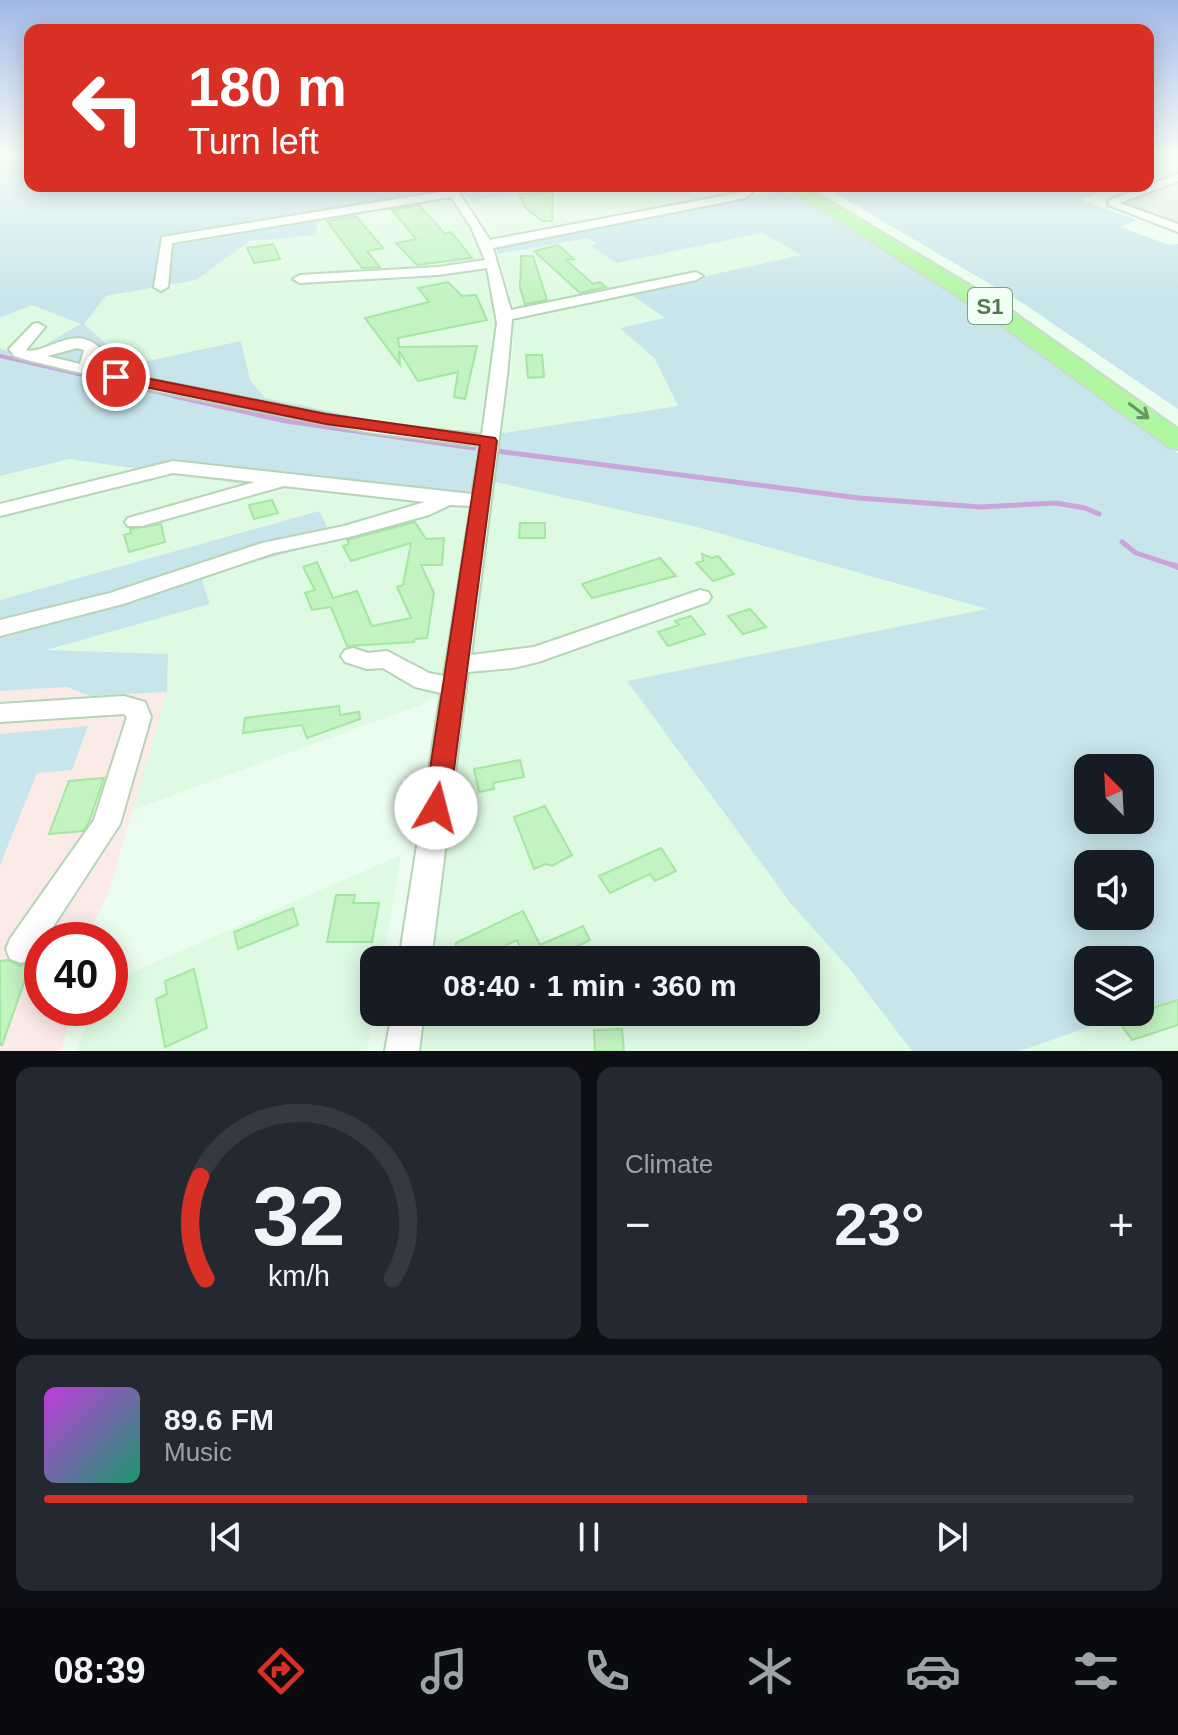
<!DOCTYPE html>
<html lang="en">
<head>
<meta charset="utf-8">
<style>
  :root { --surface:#171b24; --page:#242831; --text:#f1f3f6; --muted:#9ea1a6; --line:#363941; --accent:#d93025 }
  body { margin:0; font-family:Arial,sans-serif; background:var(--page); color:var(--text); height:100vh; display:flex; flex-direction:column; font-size:30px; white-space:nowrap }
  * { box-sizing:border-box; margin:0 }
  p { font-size:26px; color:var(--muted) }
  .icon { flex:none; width:44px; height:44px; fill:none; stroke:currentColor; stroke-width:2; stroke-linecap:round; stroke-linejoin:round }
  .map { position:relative; height:1051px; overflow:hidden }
  .panel { display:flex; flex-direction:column; gap:16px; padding:16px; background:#0d0f14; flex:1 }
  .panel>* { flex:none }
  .banner { position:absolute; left:24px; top:24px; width:1130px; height:168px; border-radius:16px; box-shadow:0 4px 20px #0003; background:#d93025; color:#fff; overflow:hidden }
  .needle { width:52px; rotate:336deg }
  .tools { position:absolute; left:1074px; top:754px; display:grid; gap:16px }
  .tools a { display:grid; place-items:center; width:80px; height:80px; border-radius:16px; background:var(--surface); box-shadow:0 4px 20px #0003; font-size:40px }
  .speed { position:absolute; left:24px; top:922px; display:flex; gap:16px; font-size:40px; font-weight:700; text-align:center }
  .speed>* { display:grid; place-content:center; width:104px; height:104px; border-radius:50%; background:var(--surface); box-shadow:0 4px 20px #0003; line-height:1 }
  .speed .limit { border:12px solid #d22; background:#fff; color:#111 }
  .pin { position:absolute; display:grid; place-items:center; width:68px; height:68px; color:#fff; margin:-34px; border:4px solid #fff; border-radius:50%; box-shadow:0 2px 8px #0007 }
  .me { position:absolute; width:88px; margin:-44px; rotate:8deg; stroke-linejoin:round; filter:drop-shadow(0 0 6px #0008) }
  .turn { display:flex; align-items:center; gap:28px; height:168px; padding:0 32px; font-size:36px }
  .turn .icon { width:104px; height:104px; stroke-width:2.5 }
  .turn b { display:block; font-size:56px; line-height:68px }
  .big { font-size:60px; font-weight:700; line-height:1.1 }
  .panel .tile { flex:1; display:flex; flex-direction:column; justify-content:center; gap:12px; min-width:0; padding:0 28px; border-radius:16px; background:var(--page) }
  .panel .dial { align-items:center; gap:0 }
  .dial svg { height:208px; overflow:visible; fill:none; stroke:var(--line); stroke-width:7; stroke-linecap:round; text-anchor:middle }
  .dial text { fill:var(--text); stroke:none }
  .song { display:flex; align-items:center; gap:24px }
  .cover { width:96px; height:96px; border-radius:12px; background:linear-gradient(135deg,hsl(290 70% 55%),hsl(160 70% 35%)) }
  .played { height:8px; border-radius:4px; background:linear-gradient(90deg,var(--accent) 70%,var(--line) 70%) }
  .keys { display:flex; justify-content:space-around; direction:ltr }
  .heat { display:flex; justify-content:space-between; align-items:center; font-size:44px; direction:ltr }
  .panel .tiles { flex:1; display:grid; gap:16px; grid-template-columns:1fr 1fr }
  .tile:last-child { grid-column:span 2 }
  .trip { position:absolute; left:360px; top:946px; width:460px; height:80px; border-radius:16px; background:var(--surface); box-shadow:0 4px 20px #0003; font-weight:700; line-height:80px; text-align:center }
  .tabs { display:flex; height:128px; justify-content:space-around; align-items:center; background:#090b0e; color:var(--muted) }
  .tabs .icon { width:56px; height:56px }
  .tabs .selected { color:var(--accent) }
  .tabs b { font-size:36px; color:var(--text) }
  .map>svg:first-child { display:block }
  .residential { fill:#defae2 }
  .industrial { fill:#e3eee4 }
  .education { fill:#faebe7 }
  .green { fill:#c8e5ec; fill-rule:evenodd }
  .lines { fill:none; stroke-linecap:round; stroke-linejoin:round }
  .stream-far2 { stroke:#cba4da; stroke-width:4 }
  .stream-far1 { stroke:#cba4da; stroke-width:5 }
  .stream { stroke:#cba4da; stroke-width:6 }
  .building { fill:#c2f3c1; stroke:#a4e6a2; stroke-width:2 }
  .minor-casing { stroke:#b5d5b6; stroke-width:4 }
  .highway-casing { stroke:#ced9cd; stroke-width:4 }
  .minor { fill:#fff; fill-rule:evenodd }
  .highway { fill:#aff7a1; fill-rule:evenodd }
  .oneway { stroke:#679861 }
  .route { fill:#d93025; stroke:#8d1f18; stroke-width:2 }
  .labels { text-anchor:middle; stroke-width:6; stroke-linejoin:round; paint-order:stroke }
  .shield { fill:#f1fff4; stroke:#80a17e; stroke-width:2 }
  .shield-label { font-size:22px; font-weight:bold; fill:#4f794c }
</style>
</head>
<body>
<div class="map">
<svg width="1178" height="1051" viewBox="0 0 1178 1051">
  <rect width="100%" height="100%" fill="#eafdee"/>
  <path class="residential" d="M558,186H769L778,192L496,247L484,218L472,201Z
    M450,194L466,220L482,259L497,309L480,437L407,427L264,398L250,380L240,341L129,365L84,324L106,296L196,280L243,244L266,239L317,216Z
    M764,233L802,255L630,293L666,318L620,328L655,359L678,406L497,434L512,373L514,306L498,254L588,238L616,263Z
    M25,305H32L81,324L23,357L0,348V318Z
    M69,459L258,486L469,503L442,694L423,704L132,810L167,692L168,654L43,651L210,604L201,577L333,540L318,511L0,600V476Z
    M495,482L693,526L989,610L627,681L792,905L847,966L912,1051H421L426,1012H806V960H433Z
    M401,855L383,960H374V1010L367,1051H77L93,1008H110V982Z
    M1178,1000V1051H1020L1117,1016Z"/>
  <path class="industrial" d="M1178,182V226L1128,208L1123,201Z"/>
  <path class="education" d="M67,687L90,696L167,692L108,894L85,940H42V1008H70L62,1051H0V691Z"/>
  <path class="green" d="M0,156H30V186H442L450,194L318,216L316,235L250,241L196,280L106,296L84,324L129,365L241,341L250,380L265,398L407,427L480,437L469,503L447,505L285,486H258L69,459L0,476V348L23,357L81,324L32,305L0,318Z
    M454,186H558L472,201Z
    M769,186H778C918,265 1053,352 1178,453V1000L1140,1010V960H1088V1012H1132L1020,1051H912L847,966L792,905L627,681L987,609L693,526L495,482L497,434L678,406L655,359L620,328L665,318L629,293L801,255L763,233L616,263L591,246L597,244L588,238L498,254L496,247L777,192ZM1088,768H1140V820H1088ZM1088,864H1140V916H1088Z
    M823,186H1115L1081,200L1136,220L1120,227L1169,245L1178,244V409L1024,304Z
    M319,511L334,540L201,577L210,604L46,650L168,654L167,692L90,696L67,687L0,691V600Z
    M88,726L72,770L37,773L0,865V734Z"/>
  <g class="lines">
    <path class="stream-far2" d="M0,356L183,398"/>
    <path class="stream-far1" d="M174,396L286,421L474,448
      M497,451L859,498L980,507L1056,503L1085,508L1099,514
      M1122,542L1136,553L1178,567"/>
    <path class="stream" d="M1173,565L1178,567"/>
  </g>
  <path class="building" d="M553,192L552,221H542L525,207L519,194Z
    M419,205L445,234L451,232L472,258L417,265L396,243L416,239L392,210Z
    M356,216L383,248L367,251L380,267L362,268L327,221Z
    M273,244L280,259L254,263L247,248Z
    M558,245L574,259L566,260L593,284L600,282L606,287L580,293L534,251Z
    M521,256H533L547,300L525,304L520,288Z
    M448,282L462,296L476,295L487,320L398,338L399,347L477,346L465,399L454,397L458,372L418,381L399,351L400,365L365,318L429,302L418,288Z
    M526,355H542L544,377L528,378Z
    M272,500L278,513L254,519L249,505Z
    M415,522L426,539L444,538L442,565H421L434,593L427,638L415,639L414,642L347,646L331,607L312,610L305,593L315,590L303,567L317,562L333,598L357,591L372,626L411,618L397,587L403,585L411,543L351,561L343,546L349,544L347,540Z
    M520,523H545V538H519Z
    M161,524L165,542L129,552L124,535L131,533L130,529Z
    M702,554L712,558L718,556L734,574L713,581L696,563L703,561Z
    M660,558L676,576L592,598L582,584Z
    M750,609L766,627L743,634L728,616Z
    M691,616L705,634L668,646L658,632L679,625L675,621Z
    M339,706L340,715L359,712L360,719L307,738L302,725L243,733L245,718Z
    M520,760L524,777L493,783L494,789L479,792L474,769Z
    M104,778L89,822L83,831L49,834L69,781Z
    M545,806L572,855L552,866L546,864L534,869L514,817Z
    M661,848L676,871L655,881L650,874L610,893L599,876Z
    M336,895H355L353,903H379L372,942H327Z
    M293,908L298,925L238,949L234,932Z
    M523,911L540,945L583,926L590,940L572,949L578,960H507L523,953L517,940L475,960H454L456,943Z
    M8,960L20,966L31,963L2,1045H0V961Z
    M194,969L207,1028L165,1047L156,999L167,994L165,981Z
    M1178,1000V1025L1132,1040L1117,1019Z
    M622,1029L624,1051H595L594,1030Z"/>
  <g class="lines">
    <defs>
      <path id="minor" d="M1178,174V181L1120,203L1178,224V232L1108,205L1109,200Z
        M442,186H454L458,191L490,240L738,193L733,186H744L752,193L745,198L493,248L511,310L696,272L703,276L696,280L512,319L507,376L471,655L534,647L700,590L708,592L711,597L708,602L538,662L513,668L468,672L431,960H399L441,693L415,687L383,668L367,669L345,662L341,656L345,650L353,648L368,653L387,651L429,673L444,676L471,506L450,505L429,515L353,536L274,553L123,604L0,636V620L110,593L262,543L344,526L425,502L284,486L142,526H128L125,522L128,518L255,482L173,473L0,516V504L173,461L472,494L480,446L367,432L156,391L27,360L14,356L9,349L33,324L38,323L45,327L26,350C47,355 73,323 100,348L95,368L367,422L482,435L497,323L487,268L438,275L300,283L293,279L300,275L438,267L485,260L471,227L451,197L172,243L168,287L161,291L154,287L162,237L446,191ZM77,348L84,350L80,364L47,356Z
        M124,696L145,702L151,717L120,824L32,959L21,963L10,959L6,949L10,939L94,820L127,717L124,714L0,722V704Z
        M392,1012H424L419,1051H385Z"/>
      <path id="highway" d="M784,186H804L1006,307L1178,429V449L1169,447L990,317Z"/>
    </defs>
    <use href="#minor" class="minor-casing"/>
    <use href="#highway" class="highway-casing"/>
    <use href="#minor" class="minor"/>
    <use href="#highway" class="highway"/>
  </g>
  <defs><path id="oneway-shaft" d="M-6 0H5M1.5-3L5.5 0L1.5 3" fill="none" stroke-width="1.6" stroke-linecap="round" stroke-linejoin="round" transform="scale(2)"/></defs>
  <use class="oneway" href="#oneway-shaft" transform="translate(1139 411) rotate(37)"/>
  <linearGradient id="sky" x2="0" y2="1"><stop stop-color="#a3b8e8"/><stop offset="0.51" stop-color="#f6fef7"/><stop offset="1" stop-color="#f6fef7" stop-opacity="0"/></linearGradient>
  <rect width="1178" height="303" fill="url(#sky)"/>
  <path class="route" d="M116,372L326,414L495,438L497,441L449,808L445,815L436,818L427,815L424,808L480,445L326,424L111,380L109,377Z"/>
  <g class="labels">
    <rect class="shield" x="968" y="288" width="44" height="36" rx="6"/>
    <g class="shield-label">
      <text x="990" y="314">S1</text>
    </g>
  </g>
</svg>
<div class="tools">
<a><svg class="needle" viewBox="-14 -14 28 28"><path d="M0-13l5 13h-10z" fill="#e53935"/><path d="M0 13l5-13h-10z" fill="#9ea1a6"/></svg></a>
<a><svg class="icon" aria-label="sound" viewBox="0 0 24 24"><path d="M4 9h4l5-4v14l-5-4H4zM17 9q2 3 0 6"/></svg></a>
<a><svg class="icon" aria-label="layers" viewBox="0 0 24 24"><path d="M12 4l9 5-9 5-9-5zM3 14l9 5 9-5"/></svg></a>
</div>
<div class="speed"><div class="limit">40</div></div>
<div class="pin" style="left:116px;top:377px;background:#d93025"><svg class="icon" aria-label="arrive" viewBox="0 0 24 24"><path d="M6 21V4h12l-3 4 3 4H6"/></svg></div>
<svg class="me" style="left:436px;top:808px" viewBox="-20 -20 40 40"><circle r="19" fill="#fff"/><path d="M0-13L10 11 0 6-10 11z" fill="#d93025"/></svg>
<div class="trip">08:40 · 1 min · 360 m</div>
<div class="banner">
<div class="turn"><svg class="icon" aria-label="left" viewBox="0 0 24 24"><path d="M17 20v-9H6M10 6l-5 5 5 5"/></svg><div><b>180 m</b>Turn left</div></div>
</div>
</div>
<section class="panel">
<div class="tiles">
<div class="tile dial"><svg viewBox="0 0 100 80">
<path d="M14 69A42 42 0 1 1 86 69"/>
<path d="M14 69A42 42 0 0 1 12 30" stroke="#d93025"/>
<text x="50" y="56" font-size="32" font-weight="700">32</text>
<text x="50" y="72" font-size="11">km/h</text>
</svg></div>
<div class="tile"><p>Climate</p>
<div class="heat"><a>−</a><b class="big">23°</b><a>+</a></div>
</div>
<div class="tile">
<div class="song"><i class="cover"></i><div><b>89.6 FM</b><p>Music</p></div></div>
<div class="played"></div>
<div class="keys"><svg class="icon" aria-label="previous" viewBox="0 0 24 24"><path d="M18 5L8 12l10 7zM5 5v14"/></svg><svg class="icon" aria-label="pause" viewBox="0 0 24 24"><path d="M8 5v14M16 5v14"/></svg><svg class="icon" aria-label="next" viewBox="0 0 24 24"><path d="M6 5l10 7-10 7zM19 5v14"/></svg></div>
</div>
</div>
</section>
<nav class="tabs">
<b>08:39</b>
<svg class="icon selected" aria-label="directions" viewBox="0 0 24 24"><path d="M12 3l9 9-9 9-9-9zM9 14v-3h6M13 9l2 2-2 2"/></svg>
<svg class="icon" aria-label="music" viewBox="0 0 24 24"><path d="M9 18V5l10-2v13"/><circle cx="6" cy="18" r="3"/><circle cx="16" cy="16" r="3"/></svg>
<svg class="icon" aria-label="phone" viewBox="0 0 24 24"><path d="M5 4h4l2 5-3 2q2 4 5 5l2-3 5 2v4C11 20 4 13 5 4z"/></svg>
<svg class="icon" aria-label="climate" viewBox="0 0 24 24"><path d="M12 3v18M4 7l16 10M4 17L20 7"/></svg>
<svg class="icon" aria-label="car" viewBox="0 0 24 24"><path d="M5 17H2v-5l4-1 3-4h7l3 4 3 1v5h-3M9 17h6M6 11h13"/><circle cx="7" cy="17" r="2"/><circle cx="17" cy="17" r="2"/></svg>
<svg class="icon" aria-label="filters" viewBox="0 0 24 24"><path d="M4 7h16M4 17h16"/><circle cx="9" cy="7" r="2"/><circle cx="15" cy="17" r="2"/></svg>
</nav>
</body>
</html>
